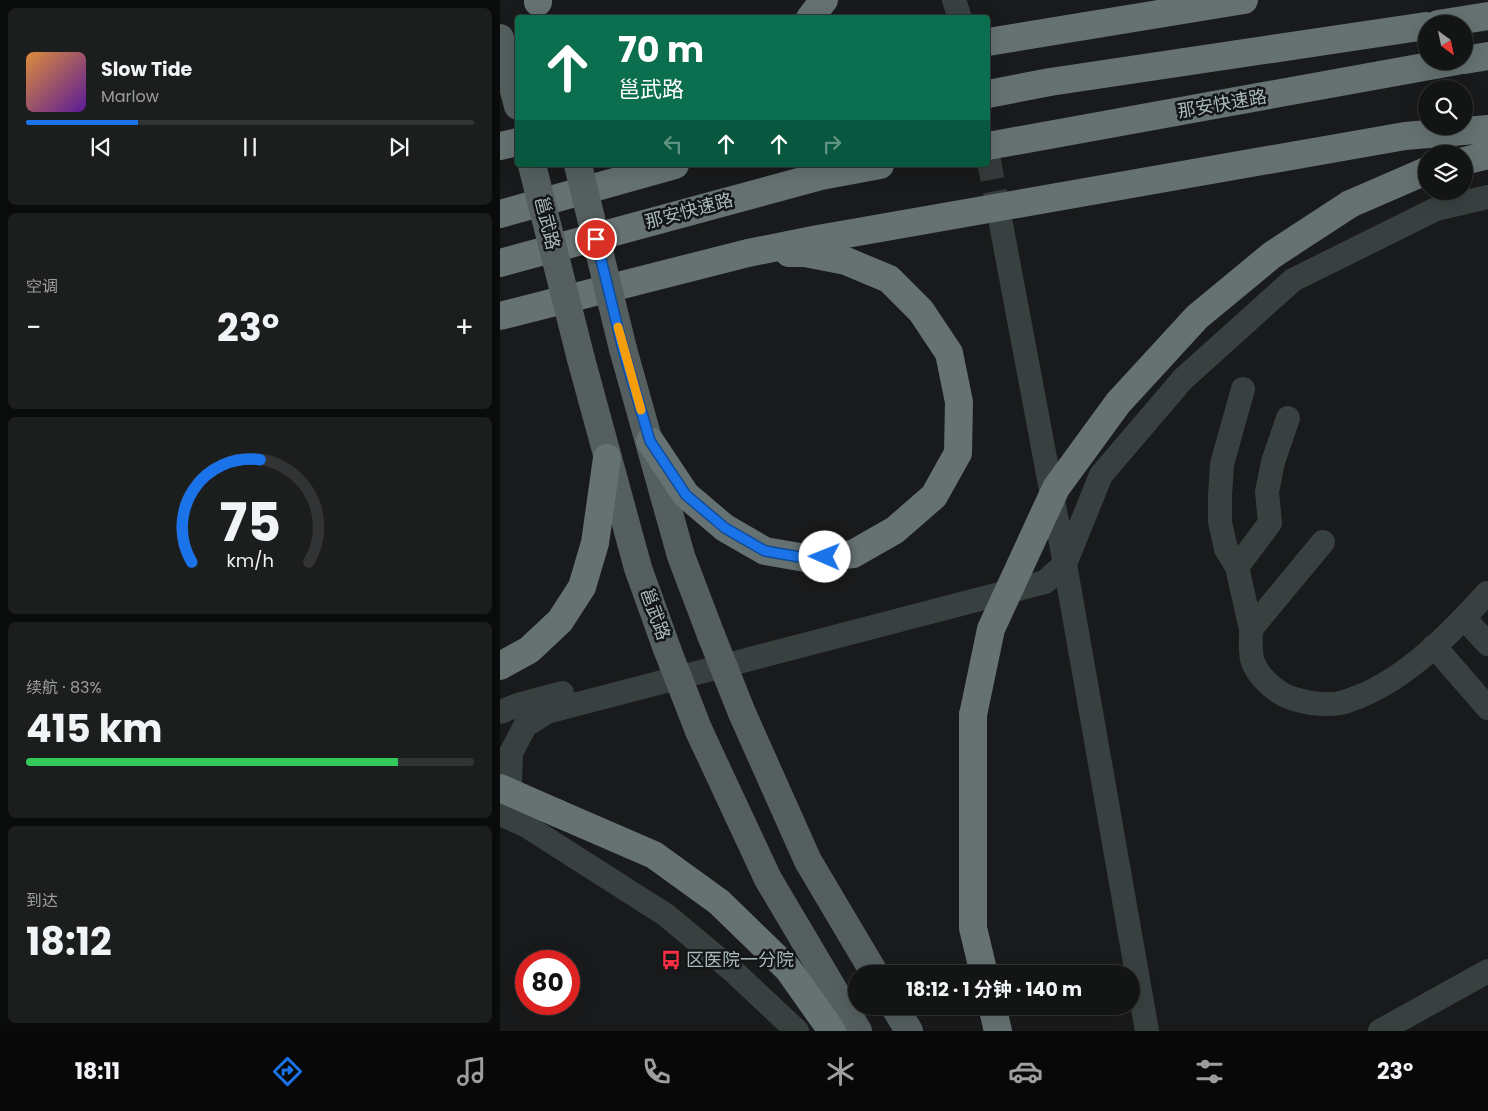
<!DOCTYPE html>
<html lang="zh">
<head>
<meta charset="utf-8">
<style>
  :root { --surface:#131414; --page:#1c1d1d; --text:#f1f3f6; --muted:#9d9ea0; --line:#323334; --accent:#1a73e8 }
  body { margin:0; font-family:Poppins,"Noto Sans SC",sans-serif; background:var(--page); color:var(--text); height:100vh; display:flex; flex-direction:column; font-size:19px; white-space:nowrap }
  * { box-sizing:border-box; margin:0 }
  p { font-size:16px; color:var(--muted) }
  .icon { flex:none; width:28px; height:28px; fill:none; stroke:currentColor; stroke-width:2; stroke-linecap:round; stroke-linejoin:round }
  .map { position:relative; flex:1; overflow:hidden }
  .side { display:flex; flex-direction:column; gap:8px; padding:8px; background:#0a0b0b; width:500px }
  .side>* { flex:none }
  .guide { position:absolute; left:15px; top:15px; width:475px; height:152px; border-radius:5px; box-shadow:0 5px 20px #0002,0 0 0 1px var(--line); background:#0b6e4f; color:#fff; overflow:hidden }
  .needle { width:32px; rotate:147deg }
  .fabs { position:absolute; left:918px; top:15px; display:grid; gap:10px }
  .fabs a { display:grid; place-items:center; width:55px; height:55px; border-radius:50%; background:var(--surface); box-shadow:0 5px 20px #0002,0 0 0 1px var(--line); font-size:25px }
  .speed { position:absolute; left:15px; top:950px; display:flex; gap:10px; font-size:25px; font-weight:700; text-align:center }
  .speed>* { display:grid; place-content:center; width:65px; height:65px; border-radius:50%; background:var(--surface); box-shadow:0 5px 20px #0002,0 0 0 1px var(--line); line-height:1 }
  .speed .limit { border:8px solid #d22; background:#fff; color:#111 }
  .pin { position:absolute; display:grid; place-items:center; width:42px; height:42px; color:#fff; margin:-21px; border:2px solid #fff; border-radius:50%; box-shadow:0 1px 5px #0007 }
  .me { position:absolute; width:55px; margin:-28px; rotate:271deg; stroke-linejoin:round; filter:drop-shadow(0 0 4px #0008) }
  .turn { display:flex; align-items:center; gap:18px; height:105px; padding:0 20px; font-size:22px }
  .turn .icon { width:65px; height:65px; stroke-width:2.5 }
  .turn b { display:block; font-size:35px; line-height:42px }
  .lanes { display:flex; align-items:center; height:48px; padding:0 20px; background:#0003; justify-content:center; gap:25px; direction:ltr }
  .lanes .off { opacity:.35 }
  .big { font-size:38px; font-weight:700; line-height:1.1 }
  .side .tile { flex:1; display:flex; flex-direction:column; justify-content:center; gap:8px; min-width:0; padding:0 18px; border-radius:8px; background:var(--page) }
  .side .dial { align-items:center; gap:0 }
  .dial svg { height:130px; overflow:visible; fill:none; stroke:var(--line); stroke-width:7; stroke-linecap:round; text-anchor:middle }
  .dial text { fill:var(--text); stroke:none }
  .song { display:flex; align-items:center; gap:15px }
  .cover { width:60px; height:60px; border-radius:8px; background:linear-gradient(135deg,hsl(30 70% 55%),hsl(270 70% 35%)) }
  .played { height:5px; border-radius:2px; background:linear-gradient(90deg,var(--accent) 25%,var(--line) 25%) }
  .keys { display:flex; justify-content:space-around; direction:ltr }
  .heat { display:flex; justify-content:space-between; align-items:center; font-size:28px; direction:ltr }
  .charge { height:8px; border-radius:4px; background:linear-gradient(90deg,#34c759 83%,var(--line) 0) }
  .trip { position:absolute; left:348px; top:965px; width:292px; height:50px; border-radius:25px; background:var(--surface); box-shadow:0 5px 20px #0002,0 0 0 1px var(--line); font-weight:700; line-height:50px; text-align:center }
  .dock { display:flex; height:80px; justify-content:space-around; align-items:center; background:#080808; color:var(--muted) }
  .dock .icon { width:35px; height:35px }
  .dock .active { color:var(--accent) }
  .dock b { font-size:22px; color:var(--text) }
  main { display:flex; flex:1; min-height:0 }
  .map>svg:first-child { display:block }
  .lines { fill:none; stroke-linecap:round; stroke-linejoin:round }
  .minor-tunnel { stroke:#363a3b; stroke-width:24; stroke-dasharray:24 12; stroke-linecap:butt }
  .minor { stroke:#394040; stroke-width:24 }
  .major { stroke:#555f5f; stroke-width:28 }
  .highway { stroke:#657271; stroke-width:28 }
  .major-bridge { stroke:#555f5f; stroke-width:28 }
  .highway-bridge { stroke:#657271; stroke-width:28 }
  .route-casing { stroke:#114b97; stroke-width:12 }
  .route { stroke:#1a73e8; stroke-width:9 }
  .slow { stroke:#f59e0b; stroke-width:9 }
  .labels { text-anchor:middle; stroke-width:5; stroke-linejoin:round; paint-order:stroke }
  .street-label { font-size:18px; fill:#aabbba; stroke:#131516 }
  .poi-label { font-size:18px; fill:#aabbba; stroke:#131516; text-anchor:start }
</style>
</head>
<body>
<main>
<section class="side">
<div class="tile">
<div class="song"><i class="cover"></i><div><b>Slow Tide</b><p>Marlow</p></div></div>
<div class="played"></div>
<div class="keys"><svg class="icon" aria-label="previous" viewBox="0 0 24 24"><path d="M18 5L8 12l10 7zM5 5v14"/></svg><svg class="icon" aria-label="pause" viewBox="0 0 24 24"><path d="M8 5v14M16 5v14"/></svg><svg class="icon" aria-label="next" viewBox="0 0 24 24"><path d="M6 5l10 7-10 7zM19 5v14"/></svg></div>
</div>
<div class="tile"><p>空调</p>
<div class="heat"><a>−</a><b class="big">23°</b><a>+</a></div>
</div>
<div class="tile dial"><svg viewBox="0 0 100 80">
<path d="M14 69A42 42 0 1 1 86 69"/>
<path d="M14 69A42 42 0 0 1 56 6" stroke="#1a73e8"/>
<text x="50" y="56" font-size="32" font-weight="700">75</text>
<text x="50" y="72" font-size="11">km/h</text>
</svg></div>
<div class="tile"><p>续航 · 83%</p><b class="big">415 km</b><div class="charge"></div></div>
<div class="tile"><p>到达</p><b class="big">18:12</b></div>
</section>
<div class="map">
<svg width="988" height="1031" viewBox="0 0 988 1031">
  <rect width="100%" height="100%" fill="#191a1b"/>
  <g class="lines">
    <path class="minor-tunnel" d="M488,156L501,224"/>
    <path class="minor" d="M454,0L460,18
      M501,224L565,564L647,1031
      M743,389L722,464L720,495V522L726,549L737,567L751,629
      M823,542L751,629C751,638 750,650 752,659C756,675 776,693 791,698C807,703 823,706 840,703C846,702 852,699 858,697C907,678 952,632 987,593L988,594
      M737,567L770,523L767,492L773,462L788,418
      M964,618L988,644
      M934,646L988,708
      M0,712L21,704L62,693
      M0,814L25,825L166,915L232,970L297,1031
      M25,825L10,783L11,753L25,726L47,712L545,582L565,564L601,475L683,379L793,280L936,209L988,197
      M880,1031L988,971"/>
    <path class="major" d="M0,38L18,106
      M123,349L181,556L211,635
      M81,359L138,568L167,649
      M242,713L308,861L375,974
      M199,731L268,879L358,1031
      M394,1006L409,1031"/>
    <path class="highway" d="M38,2V0
      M310,18L324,0
      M938,24L988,16
      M488,42L744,0
      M964,60L988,56
      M488,94L550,82L926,26
      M0,146L18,142
      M488,146L957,61
      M964,161L988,155
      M850,204L926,171
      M0,214L175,165
      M0,263L321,176L380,165
      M0,316L248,253L318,239L905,136L988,129
      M150,441L186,495L225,528L265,551L311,559L353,554L395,530L434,496L458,453L459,402L449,353L421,311L389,279L346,261L305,253H289
      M0,666L29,650L60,621L82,587L95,543L107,458
      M473,715V928L484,974
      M57,813L154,855L219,902L288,969L332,1031
      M492,1006L498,1031"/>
    <path class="major-bridge" d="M32,165L81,359
      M78,165L123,349
      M211,635L242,713
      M167,649L199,731"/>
    <path class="highway-bridge" d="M473,715L491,629L556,488L618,403L697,317L772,255L850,204
      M0,788L57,813"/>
  </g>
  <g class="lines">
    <defs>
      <path id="route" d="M96,239L123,349L150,441L186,495L225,528L265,551L311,559L325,557"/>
    </defs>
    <use href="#route" class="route-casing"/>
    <use href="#route" class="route"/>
    <path class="slow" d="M118,327L141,410"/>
  </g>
  <defs>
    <symbol id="bus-bare" viewBox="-9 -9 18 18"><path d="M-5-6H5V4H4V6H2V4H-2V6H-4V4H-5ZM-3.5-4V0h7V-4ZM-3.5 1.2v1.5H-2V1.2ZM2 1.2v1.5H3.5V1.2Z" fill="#fd2f45" stroke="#131516" stroke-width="2.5" paint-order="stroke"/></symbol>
  </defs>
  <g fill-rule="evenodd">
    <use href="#bus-bare" x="157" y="946" width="28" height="28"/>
  </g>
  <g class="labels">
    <g class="street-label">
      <text transform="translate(722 104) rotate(-10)" y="6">那安快速路</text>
      <text transform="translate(189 211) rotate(-15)" y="6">那安快速路</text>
      <text transform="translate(47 223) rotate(76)" y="6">邕武路</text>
      <text transform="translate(155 614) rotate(70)" y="6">邕武路</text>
    </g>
    <g class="poi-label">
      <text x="186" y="966">区医院一分院</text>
    </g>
  </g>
</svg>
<div class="fabs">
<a><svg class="needle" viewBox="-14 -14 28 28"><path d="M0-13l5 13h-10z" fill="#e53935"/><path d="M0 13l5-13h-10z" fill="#9d9ea0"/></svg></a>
<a><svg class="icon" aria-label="search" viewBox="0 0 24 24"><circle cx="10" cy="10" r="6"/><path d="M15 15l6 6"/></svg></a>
<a><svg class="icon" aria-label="layers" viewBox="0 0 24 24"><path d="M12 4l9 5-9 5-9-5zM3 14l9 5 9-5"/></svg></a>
</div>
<div class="speed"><div class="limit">80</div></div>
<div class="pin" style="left:96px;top:239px;background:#d93025"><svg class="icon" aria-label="arrive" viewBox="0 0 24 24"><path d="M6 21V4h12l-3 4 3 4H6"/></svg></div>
<svg class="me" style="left:325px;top:557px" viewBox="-20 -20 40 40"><circle r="19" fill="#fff"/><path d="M0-13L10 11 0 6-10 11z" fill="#1a73e8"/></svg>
<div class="trip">18:12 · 1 分钟 · 140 m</div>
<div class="guide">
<div class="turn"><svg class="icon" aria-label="ahead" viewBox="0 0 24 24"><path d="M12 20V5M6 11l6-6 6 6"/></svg><div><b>70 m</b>邕武路</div></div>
<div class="lanes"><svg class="icon off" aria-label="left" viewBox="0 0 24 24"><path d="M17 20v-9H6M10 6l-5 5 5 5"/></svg><svg class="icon" aria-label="ahead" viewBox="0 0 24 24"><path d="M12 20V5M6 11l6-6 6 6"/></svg><svg class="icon" aria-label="ahead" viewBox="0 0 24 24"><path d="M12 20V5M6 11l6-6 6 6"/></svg><svg class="icon off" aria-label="right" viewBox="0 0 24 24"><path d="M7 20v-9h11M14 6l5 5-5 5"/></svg></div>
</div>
</div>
</main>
<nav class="dock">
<b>18:11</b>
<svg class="icon active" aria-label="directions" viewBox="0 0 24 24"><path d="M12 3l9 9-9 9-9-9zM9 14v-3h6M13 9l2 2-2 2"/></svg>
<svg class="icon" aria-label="music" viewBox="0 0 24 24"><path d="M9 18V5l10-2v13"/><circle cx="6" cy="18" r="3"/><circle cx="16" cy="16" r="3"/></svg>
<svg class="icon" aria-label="phone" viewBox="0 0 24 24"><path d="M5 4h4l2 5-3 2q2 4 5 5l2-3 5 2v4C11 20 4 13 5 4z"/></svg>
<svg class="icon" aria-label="climate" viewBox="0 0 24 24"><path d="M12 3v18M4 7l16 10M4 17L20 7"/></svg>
<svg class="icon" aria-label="car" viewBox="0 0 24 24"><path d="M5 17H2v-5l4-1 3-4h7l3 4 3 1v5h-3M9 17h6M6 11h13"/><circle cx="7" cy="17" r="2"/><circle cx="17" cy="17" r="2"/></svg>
<svg class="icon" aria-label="filters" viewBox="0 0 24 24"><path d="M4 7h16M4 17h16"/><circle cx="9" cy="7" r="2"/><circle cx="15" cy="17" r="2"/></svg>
<b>23°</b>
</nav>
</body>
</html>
